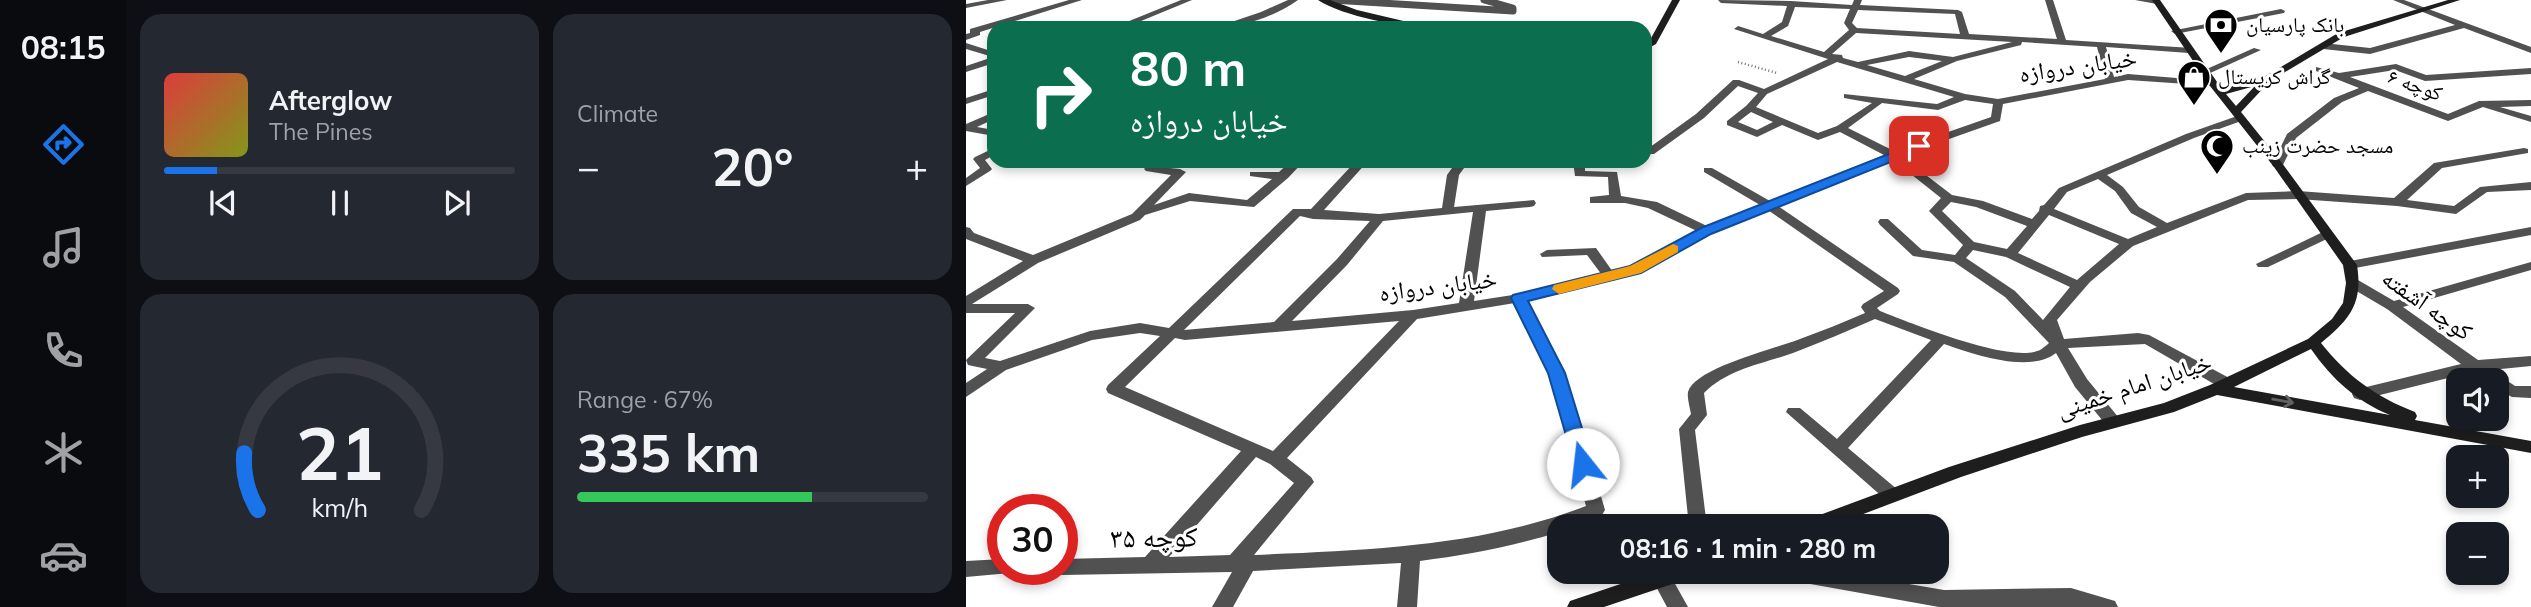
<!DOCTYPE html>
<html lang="en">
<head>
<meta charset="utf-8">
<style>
  :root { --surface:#171b24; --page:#242831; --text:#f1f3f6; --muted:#9ea1a6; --line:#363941; --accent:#1a73e8 }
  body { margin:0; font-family:Mulish,"Noto Naskh Arabic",sans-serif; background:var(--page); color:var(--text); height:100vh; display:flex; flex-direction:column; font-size:26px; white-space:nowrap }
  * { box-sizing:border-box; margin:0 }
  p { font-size:23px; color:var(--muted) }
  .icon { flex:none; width:38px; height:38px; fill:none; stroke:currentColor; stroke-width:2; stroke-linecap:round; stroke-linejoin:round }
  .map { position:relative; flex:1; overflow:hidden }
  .drawer { display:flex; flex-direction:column; gap:14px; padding:14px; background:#0d0f14; width:840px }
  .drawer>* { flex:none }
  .top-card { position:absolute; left:21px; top:21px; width:665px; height:147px; border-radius:21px; box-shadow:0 4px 10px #0003; background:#0b6e4f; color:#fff; overflow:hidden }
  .buttons { position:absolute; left:1480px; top:368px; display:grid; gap:14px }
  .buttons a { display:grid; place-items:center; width:63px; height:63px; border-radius:14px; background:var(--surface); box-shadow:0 4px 10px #0003; font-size:35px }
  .speed { position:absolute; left:21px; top:494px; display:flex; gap:14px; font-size:35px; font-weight:700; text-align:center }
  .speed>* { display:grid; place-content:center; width:91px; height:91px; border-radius:50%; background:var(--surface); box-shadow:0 4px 10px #0003; line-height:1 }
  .speed .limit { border:10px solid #d22; background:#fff; color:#111 }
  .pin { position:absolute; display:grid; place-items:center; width:60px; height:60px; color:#fff; margin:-30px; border-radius:14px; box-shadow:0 4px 10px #0006 }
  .me { position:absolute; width:77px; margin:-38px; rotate:344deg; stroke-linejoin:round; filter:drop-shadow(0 0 5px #0008) }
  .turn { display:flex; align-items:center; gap:24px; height:147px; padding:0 28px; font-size:32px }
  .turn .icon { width:91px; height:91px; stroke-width:2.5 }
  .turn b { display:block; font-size:49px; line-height:60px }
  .big { font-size:52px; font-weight:700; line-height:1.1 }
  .drawer .tile { flex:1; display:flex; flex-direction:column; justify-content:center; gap:10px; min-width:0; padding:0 24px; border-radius:21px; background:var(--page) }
  .drawer .dial { align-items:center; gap:0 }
  .dial svg { height:182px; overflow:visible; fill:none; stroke:var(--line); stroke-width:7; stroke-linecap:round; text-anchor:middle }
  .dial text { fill:var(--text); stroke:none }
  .song { display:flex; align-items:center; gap:21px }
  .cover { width:84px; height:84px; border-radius:10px; background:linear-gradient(135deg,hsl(0 70% 55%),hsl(70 70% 35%)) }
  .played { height:7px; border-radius:4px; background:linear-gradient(90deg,var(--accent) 15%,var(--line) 15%) }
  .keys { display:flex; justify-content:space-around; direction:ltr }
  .heat { display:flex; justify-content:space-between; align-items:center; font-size:38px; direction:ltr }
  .charge { height:10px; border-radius:5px; background:linear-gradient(90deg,#34c759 67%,var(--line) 0) }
  .drawer .tiles { flex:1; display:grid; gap:14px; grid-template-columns:repeat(2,1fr) }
  .trip { position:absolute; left:581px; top:514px; width:402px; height:70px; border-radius:21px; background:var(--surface); box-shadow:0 4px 10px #0003; font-weight:700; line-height:70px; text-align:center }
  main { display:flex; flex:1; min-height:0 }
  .tabs { display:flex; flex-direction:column; width:126px; justify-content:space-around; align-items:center; background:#090b0e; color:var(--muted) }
  .tabs .icon { width:49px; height:49px }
  .tabs .active { color:var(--accent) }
  .tabs b { font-size:32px; color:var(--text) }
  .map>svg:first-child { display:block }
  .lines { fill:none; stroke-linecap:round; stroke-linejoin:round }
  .path { stroke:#737373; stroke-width:2.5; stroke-dasharray:1 2.5; stroke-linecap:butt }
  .lane { stroke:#515151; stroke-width:7 }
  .street { fill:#515151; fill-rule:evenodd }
  .secondary { fill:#1e1e1e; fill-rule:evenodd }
  .oneway { stroke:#626262 }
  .route { fill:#1a73e8; stroke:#114b97; stroke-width:2 }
  .slow { fill:#f59e0b }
  .labels { text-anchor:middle; stroke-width:6; stroke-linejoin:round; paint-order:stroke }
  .far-poi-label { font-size:21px; fill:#000; stroke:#fff; text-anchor:start }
  .far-street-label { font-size:21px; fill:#000; stroke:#fff }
  .street-label { font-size:24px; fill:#000; stroke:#fff }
  .near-street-label { font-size:28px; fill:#000; stroke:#fff }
</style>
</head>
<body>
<main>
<nav class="tabs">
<b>08:15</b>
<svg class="icon active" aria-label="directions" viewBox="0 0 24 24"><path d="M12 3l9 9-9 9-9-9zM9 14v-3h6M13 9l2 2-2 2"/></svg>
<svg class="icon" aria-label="music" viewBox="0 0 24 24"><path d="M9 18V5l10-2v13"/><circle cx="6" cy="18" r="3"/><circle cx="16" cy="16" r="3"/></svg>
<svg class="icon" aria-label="phone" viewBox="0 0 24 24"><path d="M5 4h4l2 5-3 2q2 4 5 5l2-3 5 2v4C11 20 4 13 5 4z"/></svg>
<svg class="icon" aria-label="climate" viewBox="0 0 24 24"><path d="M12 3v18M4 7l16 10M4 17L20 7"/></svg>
<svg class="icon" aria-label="car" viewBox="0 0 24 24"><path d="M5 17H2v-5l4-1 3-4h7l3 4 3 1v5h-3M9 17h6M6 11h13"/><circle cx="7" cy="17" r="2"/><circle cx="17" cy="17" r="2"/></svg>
</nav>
<section class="drawer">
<div class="tiles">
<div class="tile">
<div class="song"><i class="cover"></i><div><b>Afterglow</b><p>The Pines</p></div></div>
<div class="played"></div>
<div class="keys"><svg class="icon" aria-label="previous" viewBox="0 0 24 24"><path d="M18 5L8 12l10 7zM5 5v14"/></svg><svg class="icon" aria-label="pause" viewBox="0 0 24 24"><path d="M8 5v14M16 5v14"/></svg><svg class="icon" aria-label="next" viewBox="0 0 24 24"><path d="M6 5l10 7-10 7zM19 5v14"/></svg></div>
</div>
<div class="tile"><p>Climate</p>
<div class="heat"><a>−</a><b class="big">20°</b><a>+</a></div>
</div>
<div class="tile dial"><svg viewBox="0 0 100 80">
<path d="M14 69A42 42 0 1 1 86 69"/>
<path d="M14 69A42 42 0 0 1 8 44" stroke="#1a73e8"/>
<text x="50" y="56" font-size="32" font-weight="700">21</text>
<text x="50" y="72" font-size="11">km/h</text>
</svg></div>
<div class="tile"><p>Range · 67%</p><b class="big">335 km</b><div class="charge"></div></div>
</div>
</section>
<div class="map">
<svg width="1565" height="607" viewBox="0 0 1565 607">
  <rect width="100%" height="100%" fill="#fff"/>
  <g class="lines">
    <path class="path" d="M772,62L811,73"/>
    <path class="lane" d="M366,0L547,11V8L518,0"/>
    <path class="street" d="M22,0H41L0,8V4Z
      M103,0H116L14,32V35L0,40V34L4,33V29Z
      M215,0H226L158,28H146Z
      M322,0H332C310,16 275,28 248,28L295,12Z
      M752,0L825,1L886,5L888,0H896L894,5L992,10L996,12L1003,34L1091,39L1079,0H1087L1100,40L1226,48L1227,50L1223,53L1140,47L1148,77L1162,74L1247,81L1250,82V86L1162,80L1037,104L1034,121L935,156L986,195L1017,201L1066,219L1073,211L1074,206L1078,205L1093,188L1220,134L1274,115L1279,118L1278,120L1228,138L1141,175L1157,187L1173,207L1201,223L1280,193L1332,191L1428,198L1468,163L1558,148L1562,149V153L1476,168L1441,200L1488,206L1514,187L1565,182V190L1521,192L1490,214L1431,206L1332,199L1282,200L1167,246L1124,282L1091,320L1098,339L1172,333L1183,335L1267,380L1269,384L1267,388H1255L1179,344L1102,348L1121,379L1153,418L1155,422L1153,426L1147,428L1141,426L1109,387L1090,353C1063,374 1007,354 978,344L882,448L932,490L935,495L932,500L926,502L920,500L820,412L822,408H834L871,439L965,340L909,319C882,331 855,342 827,353C796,364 762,369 738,393L741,415L729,430L741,527H723L713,429L725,414C724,408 721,398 722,392C728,368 812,348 834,339C856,331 878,322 899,313L895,307L897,304L918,291L802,210L744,234L674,272L561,300L599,373L639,510L636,515L607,527H593V532C548,546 502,555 454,561L451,607H431L435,563L287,571L267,607H246L266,572L96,575L89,573L87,569H96V559L179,557L275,451L142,393L140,389L142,385L194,336L174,333L126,340L40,370L0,397V383L21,369L2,365L0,360L49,313H0V296L57,261L0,239V227L4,228L8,233L67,255L166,214L205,175L180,171L178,169L186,161H199L193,167L214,169L220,172L188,205L223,193L281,200L306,179L284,176V172H313L325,161H338L322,178L288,207L224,201L179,215L174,220L72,263L6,304H62L69,308L19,358L34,361L124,331L174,323L203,328L327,209H345L390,161H402L358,210L413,214L476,208L481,175L491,161H503L493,175L488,207L568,200L570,203L568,206L564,207L520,211L508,301L553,294L636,275L621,255L576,257L574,254L581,250L630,248L647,272L664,266L731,231L682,208L659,203H624V197L643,195L642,177L609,176L607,161H619V171L651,172L655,196L691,202L741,226L794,205L738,172V168H746L804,201L918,155L874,132L852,140L816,125L791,137L761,125V121L780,106L792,93L772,86L738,118L688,154H680V150L730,114L767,80H773L798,89L862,59L768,29L772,26L797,34L816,22L821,6L755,3ZM829,7L884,9L878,23L883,30L858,52L805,36L822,26ZM892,10L989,14L994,34L891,28L886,23ZM890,33L1046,42L987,57L943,51L892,62L877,58L876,55L866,54ZM1056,42L1131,47L1139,79L1032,99L999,94L948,79L991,61L1055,45ZM943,57L976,61L939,76L901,65ZM871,62L988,97L971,104L878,94V98L906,103L871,126L852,133L790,107L801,94ZM999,100L1027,104L1025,117L928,151L882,128L916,103L972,110ZM785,112L807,122L791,130L772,122ZM926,159L975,198L963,211L997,245L989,255L956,250L922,219H914L912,222L914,225L947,256L988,262L1039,297L1083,343C1082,344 1076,349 1074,350C1044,364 945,323 914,311L911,308L932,294L934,291L932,288L812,206ZM1132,179L1149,191L1165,213L1191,227L1162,239L1088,209L1101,192ZM985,202L1010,207L1061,226L1041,249L1008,242L976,211ZM507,212L493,303L447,310L326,321L381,265L417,221ZM1083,215L1153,244L1111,280L1052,253ZM334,216L347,219L404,221L371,259L308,322L218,330ZM1007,250L1040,257L1104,287L1077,320L1049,291L1000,258ZM549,303L583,373L620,506C514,547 400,550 288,555L348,482L345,477L321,458L451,319ZM433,321L307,451L159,387L209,338L219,340ZM290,457L304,464L328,483L264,555L203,557Z
      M1169,0H1193L1195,2L1191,4Z
      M1427,0H1438L1565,47V53L1498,28L1404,54L1357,49L1353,46L1357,43L1404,48L1489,25Z
      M1315,9L1319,11L1318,13L1209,34L1205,31Z
      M0,43L28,52V63L0,72V66L27,57L0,49Z
      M1288,48L1295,50L1242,74L1234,72Z
      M1430,64L1460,75L1565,68V74L1459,81L1429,70L1384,77L1482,114L1513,101L1565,100V106L1534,107L1565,116V122L1517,107L1482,121L1402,91L1376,102L1330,138L1316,167H1308L1306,165L1321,134L1368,98L1393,88L1350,71V67L1373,73Z
      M28,89V95L0,104V98Z
      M28,112V119L11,127L28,130V136L0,131V124Z
      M28,148V155L19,160L26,169L24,171L0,186V178L14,168L7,159L9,157Z
      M1565,227V235L1384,269L1377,265L1384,261Z
      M1361,230L1367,234L1365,237L1302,267H1292L1290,264Z
      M1565,262V270L1437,307L1512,360L1565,356V366L1525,370L1549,386H1565V398L1546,397L1531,389V380H1517L1506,372L1394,400L1388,398L1386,394L1388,390L1495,364L1421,309L1382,286L1380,283L1382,280H1392L1428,301Z
      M37,559V569H46L44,573L0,577V561Z
      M812,572H873L978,590L1105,588L1149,601L1152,607H973L822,580L815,578Z
      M689,573H703L722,607H701L686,579Z"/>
    <path class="secondary" d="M352,0H364L391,10L467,28C438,28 376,16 352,0Z
      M706,0H714L690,44L679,50V43L684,40Z
      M1186,0H1194L1256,89L1298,77L1372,33L1482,0H1494L1378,37L1304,81L1275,112L1316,163L1391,265C1397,304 1384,319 1355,343C1381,376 1410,397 1449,412L1451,416L1449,420L1565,441V453L1251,395L1208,412L1116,437L995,477L863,527H833L835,522L983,467L1114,425L1198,403L1244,385L1342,339L1366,319L1377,303L1380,283L1377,265L1308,167L1244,86ZM1289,86L1270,106L1260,94ZM1345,349C1366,379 1390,401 1424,415L1268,387Z
      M690,572H727L724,578L638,607H601L604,601Z"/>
  </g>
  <defs><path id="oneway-shaft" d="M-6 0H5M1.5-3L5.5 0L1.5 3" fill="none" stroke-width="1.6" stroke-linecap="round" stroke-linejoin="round" transform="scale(1.75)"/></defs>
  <use class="oneway" href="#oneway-shaft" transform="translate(1317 401) rotate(10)"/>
  <path class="route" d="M953,142L959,146L957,149L745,234L675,273L562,301L599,373L627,464L624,470H610L582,373L545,298L547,295L664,266L735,228Z"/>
  <path class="slow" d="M707,244L712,246V252L675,273L593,294L586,289L588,285L664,266Z"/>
  <defs>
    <symbol id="bank-pin" viewBox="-11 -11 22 30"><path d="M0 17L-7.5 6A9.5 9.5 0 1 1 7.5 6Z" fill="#000" stroke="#fff"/><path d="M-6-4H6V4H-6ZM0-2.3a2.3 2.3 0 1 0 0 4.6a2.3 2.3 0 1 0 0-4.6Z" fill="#fff"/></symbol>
    <symbol id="shop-pin" viewBox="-11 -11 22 30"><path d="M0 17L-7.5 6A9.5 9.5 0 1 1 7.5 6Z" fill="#000" stroke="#fff"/><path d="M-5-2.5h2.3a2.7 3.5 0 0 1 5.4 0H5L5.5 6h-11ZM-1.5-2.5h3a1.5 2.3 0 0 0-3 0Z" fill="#fff"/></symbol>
    <symbol id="mosque-pin" viewBox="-11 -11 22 30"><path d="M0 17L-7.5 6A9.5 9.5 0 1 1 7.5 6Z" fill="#000" stroke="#fff"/><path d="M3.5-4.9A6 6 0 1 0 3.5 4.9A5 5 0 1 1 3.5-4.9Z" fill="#fff"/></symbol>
  </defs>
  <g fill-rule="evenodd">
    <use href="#bank-pin" x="1236" y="6" width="38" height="52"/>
    <use href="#shop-pin" x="1209" y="58" width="38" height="52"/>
    <use href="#mosque-pin" x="1232" y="127" width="38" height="52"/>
  </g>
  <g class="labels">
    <g class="far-poi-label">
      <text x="1280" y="32">بانک پارسیان</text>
      <text x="1252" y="84">گراش کریستال</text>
      <text x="1276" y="153">مسجد حضرت زینب</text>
    </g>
    <g class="far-street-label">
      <text transform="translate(1449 85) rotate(20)" y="7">کوچه ۶</text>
    </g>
    <g class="street-label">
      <text transform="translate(1112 66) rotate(-8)" y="8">خیابان دروازه</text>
      <text transform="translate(472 286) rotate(-7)" y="8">خیابان دروازه</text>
      <text transform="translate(1461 305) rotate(35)" y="8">کوچه آشفته</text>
      <text transform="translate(1168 386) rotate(-18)" y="8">خیابان امام خمینی</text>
    </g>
    <g class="near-street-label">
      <text transform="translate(188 537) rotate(-1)" y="10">کوچه ۳۵</text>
    </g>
  </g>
</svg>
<div class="buttons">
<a><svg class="icon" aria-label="sound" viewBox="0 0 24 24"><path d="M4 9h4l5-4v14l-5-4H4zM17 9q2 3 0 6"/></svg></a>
<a>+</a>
<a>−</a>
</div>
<div class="speed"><div class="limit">30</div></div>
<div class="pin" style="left:953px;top:146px;background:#d93025"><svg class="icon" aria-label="arrive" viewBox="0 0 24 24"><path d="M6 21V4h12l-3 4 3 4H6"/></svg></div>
<svg class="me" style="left:617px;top:464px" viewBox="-20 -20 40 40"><circle r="19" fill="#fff"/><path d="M0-13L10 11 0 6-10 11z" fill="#1a73e8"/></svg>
<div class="trip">08:16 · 1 min · 280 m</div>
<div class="top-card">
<div class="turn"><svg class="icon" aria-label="right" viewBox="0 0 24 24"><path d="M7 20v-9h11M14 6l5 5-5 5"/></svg><div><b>80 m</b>خیابان دروازه</div></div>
</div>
</div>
</main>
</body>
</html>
